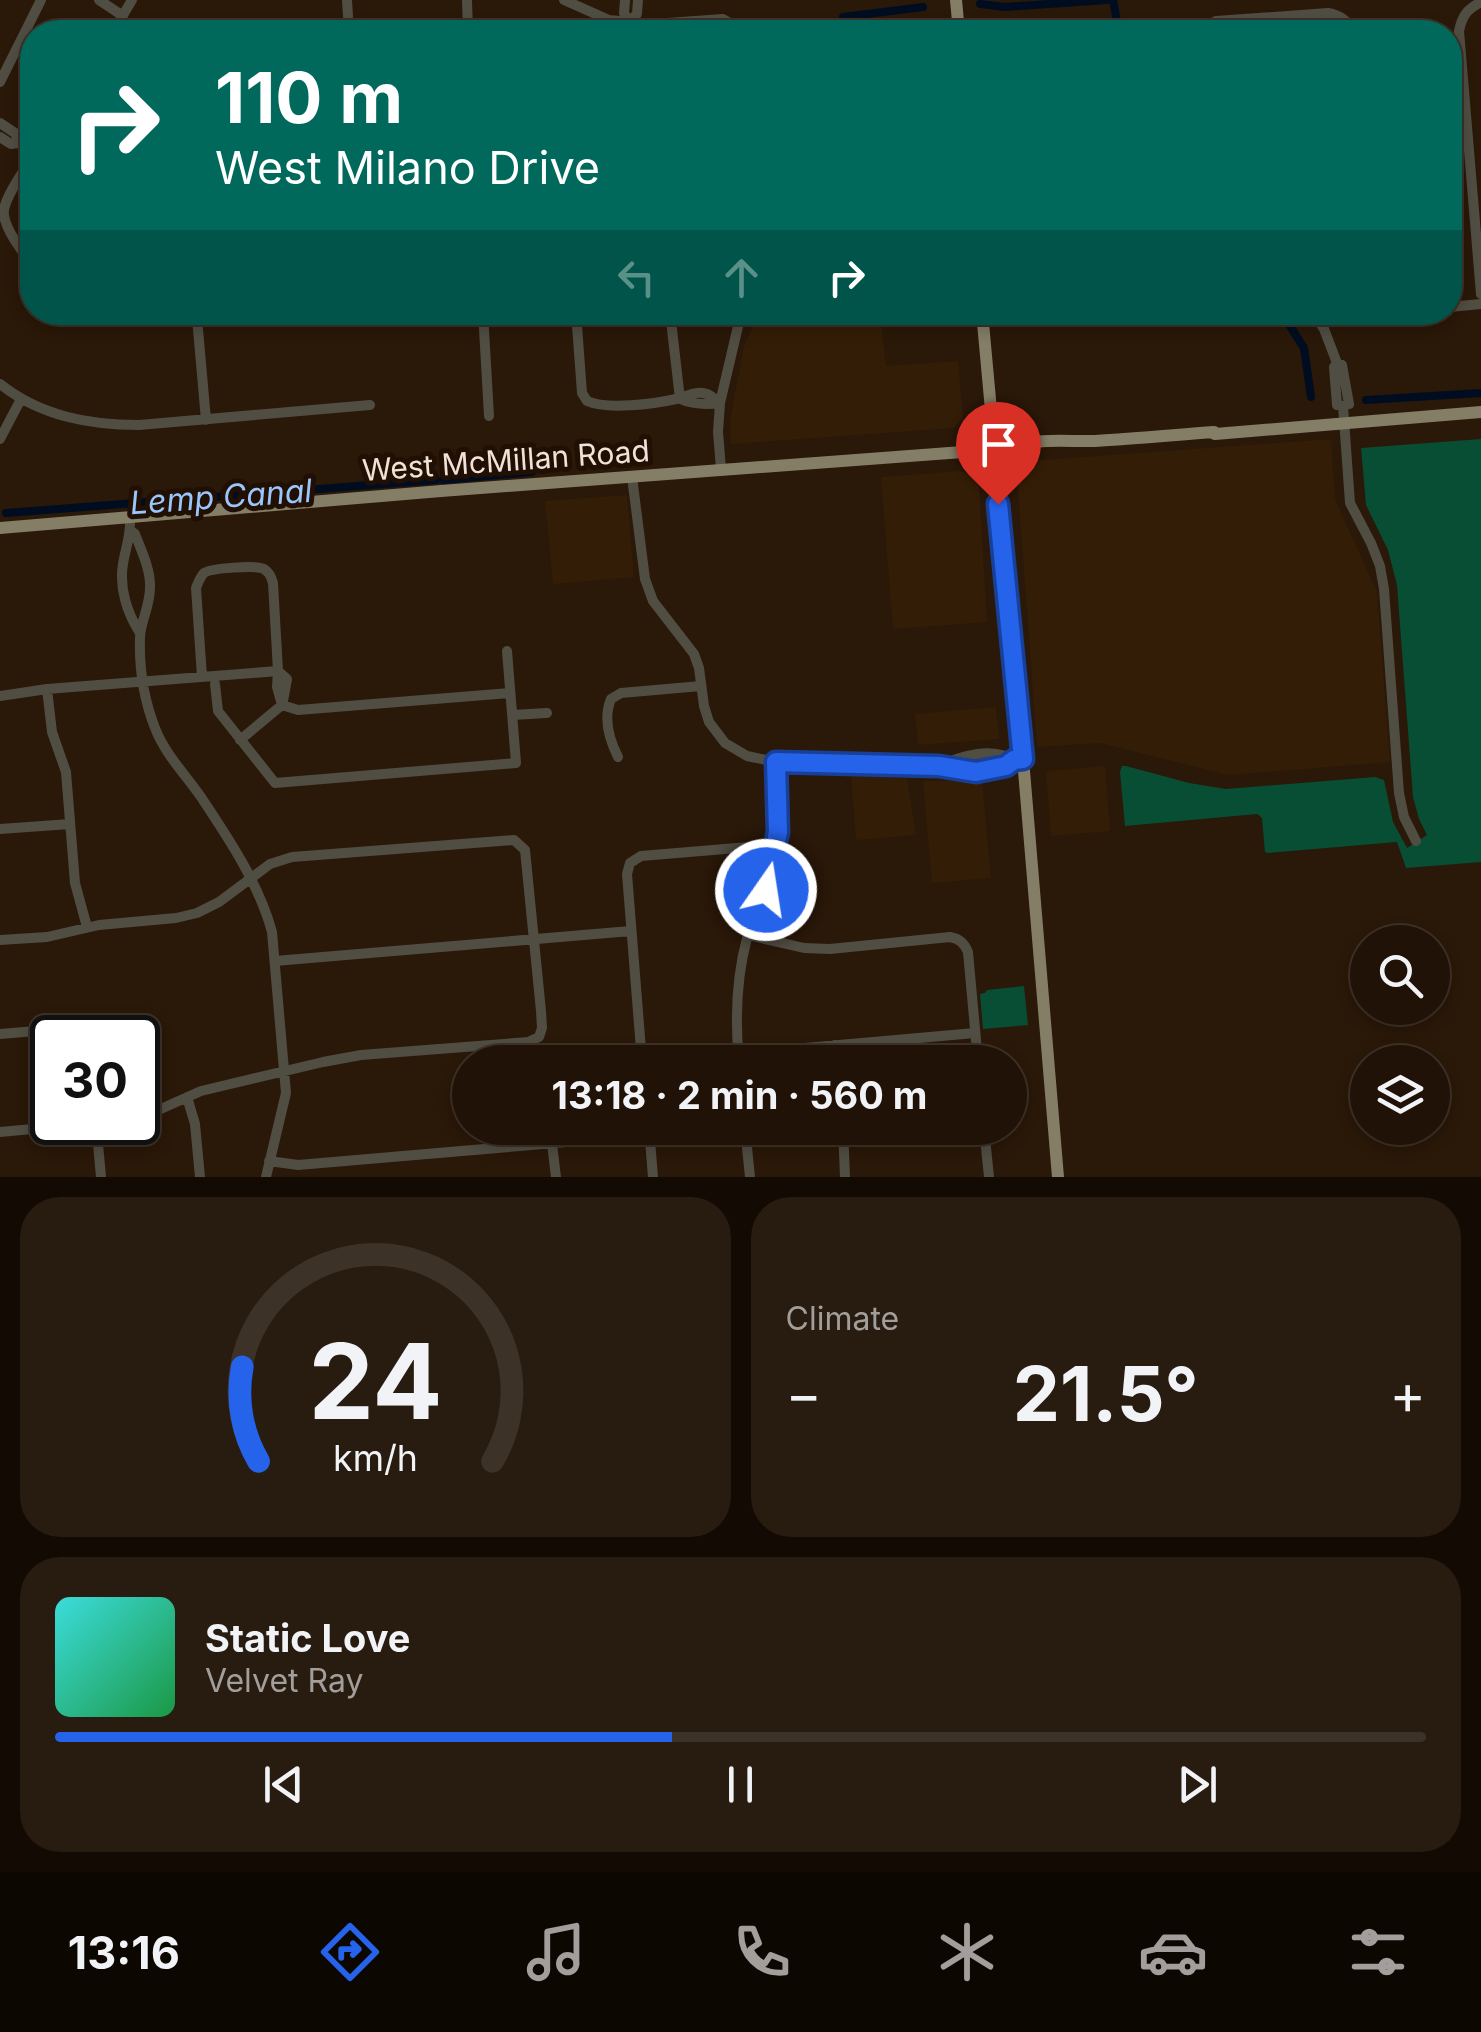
<!DOCTYPE html>
<html lang="en">
<head>
<meta charset="utf-8">
<style>
  :root { --surface:#201206; --page:#281b10; --text:#f1f3f6; --muted:#a29e9b; --line:#3d3228; --accent:#2563eb }
  body { margin:0; font-family:Inter,sans-serif; background:var(--page); color:var(--text); height:100vh; display:flex; flex-direction:column; font-size:38px; white-space:nowrap }
  * { box-sizing:border-box; margin:0 }
  p { font-size:32px; color:var(--muted) }
  .icon { flex:none; width:55px; height:55px; fill:none; stroke:currentColor; stroke-width:2; stroke-linecap:round; stroke-linejoin:round }
  .map { position:relative; height:1177px; overflow:hidden }
  .side { display:flex; flex-direction:column; gap:20px; padding:20px; background:#120a03; flex:1 }
  .side>* { flex:none }
  .hud { position:absolute; left:20px; top:20px; width:1442px; height:305px; border-radius:40px; box-shadow:0 5px 15px #0003,0 0 0 2px var(--line); background:#00695c; color:#fff; overflow:hidden }
  .controls { position:absolute; left:1350px; top:925px; display:grid; gap:20px }
  .controls a { display:grid; place-items:center; width:100px; height:100px; border-radius:50%; background:var(--surface); box-shadow:0 5px 15px #0003,0 0 0 2px var(--line); font-size:50px }
  .speed { position:absolute; left:30px; top:1015px; display:flex; gap:20px; font-size:50px; font-weight:700; text-align:center }
  .speed>* { display:grid; place-content:center; width:130px; height:130px; border-radius:50%; background:var(--surface); box-shadow:0 5px 15px #0003,0 0 0 2px var(--line); line-height:1 }
  .speed .limit { border:5px solid #111; border-radius:15px; background:#fff; color:#111 }
  .pin { position:absolute; display:grid; place-items:center; width:85px; height:85px; color:#fff; margin:-102px -42px; border-radius:50% 50% 50% 0; rotate:-45deg; box-shadow:0 0 10px #0007 }
  .pin .icon { rotate:45deg }
  .me { position:absolute; width:110px; margin:-55px; rotate:13deg; stroke-linejoin:round; filter:drop-shadow(0 0 8px #0008) }
  .turn { display:flex; align-items:center; gap:35px; height:210px; padding:0 30px; font-size:45px }
  .turn .icon { width:130px; height:130px; stroke-width:2.5 }
  .turn b { display:block; font-size:70px; line-height:85px }
  .lanes { display:flex; align-items:center; height:95px; padding:0 30px; background:#0003; justify-content:center; gap:50px; direction:ltr }
  .lanes .off { opacity:.35 }
  .big { font-size:75px; font-weight:700; line-height:1.1 }
  .side .card { flex:1; display:flex; flex-direction:column; justify-content:center; gap:15px; min-width:0; padding:0 35px; border-radius:40px; background:var(--page) }
  .side .dial { align-items:center; gap:0 }
  .dial svg { height:260px; overflow:visible; fill:none; stroke:var(--line); stroke-width:7; stroke-linecap:round; text-anchor:middle }
  .dial text { fill:var(--text); stroke:none }
  .song { display:flex; align-items:center; gap:30px }
  .cover { width:120px; height:120px; border-radius:15px; background:linear-gradient(135deg,hsl(180 70% 55%),hsl(140 70% 35%)) }
  .played { height:10px; border-radius:5px; background:linear-gradient(90deg,var(--accent) 45%,var(--line) 45%) }
  .keys { display:flex; justify-content:space-around; direction:ltr }
  .heat { display:flex; justify-content:space-between; align-items:center; font-size:55px; direction:ltr }
  .side .tiles { flex:1; display:grid; gap:20px; grid-template-columns:1fr 1fr }
  .card:last-child { grid-column:span 2 }
  .trip { position:absolute; left:452px; top:1045px; width:575px; height:100px; border-radius:50px; background:var(--surface); box-shadow:0 5px 15px #0003,0 0 0 2px var(--line); font-weight:700; line-height:100px; text-align:center }
  .dock { display:flex; height:160px; justify-content:space-around; align-items:center; background:#0d0702; color:var(--muted) }
  .dock .icon { width:70px; height:70px }
  .dock .on { color:var(--accent) }
  .dock b { font-size:45px; color:var(--text) }
  .map>svg:first-child { display:block }
  .built { fill:#341d06 }
  .green { fill:#074e35 }
  .lines { fill:none; stroke-linecap:round; stroke-linejoin:round }
  .canal { stroke:#000d21; stroke-width:8 }
  .minor { stroke:#504d43; stroke-width:10 }
  .major { stroke:#847e67; stroke-width:12 }
  .route-casing { stroke:#184099; stroke-width:25 }
  .route { stroke:#2563eb; stroke-width:18 }
  .labels { text-anchor:middle; stroke-width:10; stroke-linejoin:round; paint-order:stroke }
  .street-label { font-size:30px; fill:#efe2d8; stroke:#200f02 }
  .water-label { font-size:32px; font-style:italic; fill:#99c7fd; stroke:#200f02 }
</style>
</head>
<body>
<div class="map">
<svg width="1481" height="1177" viewBox="0 0 1481 1177">
  <rect width="100%" height="100%" fill="#2a1808"/>
  <path class="built" d="M776,312L880,313L886,366L958,361L963,418L954,428L731,444V415L744,346L759,314Z
    M1331,439L1335,499L1377,592L1390,762L1228,775L1100,743L1037,747L1016,462Z
    M961,471L972,475L979,485L987,622L893,629L881,477Z
    M627,495L634,577L553,584L545,501Z
    M996,707L999,739L918,745L915,714Z
    M1105,766L1110,831L1051,836L1046,771Z
    M851,776L907,778L916,835L856,840Z
    M982,780L991,878L932,883L923,781Z"/>
  <path class="green" d="M1481,439V862L1406,868L1397,842L1268,853L1265,852L1262,818L1257,814L1125,826L1120,772L1122,766H1126L1189,783L1226,789L1375,777L1384,780L1393,822L1407,848L1427,835L1419,819L1413,797L1397,585L1388,550L1366,505L1361,448Z
    M1024,986L1028,1025L983,1029L980,994L985,993L987,990Z"/>
  <g class="lines">
    <path class="canal" d="M1113,0L1119,32
      M980,4L1005,7L1107,0
      M843,17L923,7
      M1281,312L1304,348L1311,397
      M1366,400L1481,393
      M443,480L532,472
      M6,513L436,480"/>
    <path class="minor" d="M99,0L123,16
      M347,0L349,32
      M467,0L468,32
      M564,0L609,20L653,24L723,19L735,26L740,32
      M625,0L624,13L629,22
      M1481,2C1467,9 1462,16 1459,31L1481,294
      M629,22L637,14L638,0
      M113,32L132,0
      M1199,32L1216,21L1328,13C1340,15 1348,20 1353,32
      M0,82L41,0
      M0,123L15,133L19,143L11,144L0,137
      M32,157C25,170 1,201 4,215C6,232 24,252 32,266
      M1450,307L1481,304
      M86,312L122,322H142L267,312
      M483,312L489,416
      M576,312L582,393L587,401C607,410 654,404 676,399C687,397 694,390 707,394C710,395 717,400 720,403C706,405 694,405 680,399
      M670,312L680,399
      M1313,312L1324,329L1337,363
      M197,318L206,420
      M0,384C40,416 89,425 139,425L370,405
      M1343,406L1337,405L1334,367L1337,363L1342,365L1349,404L1343,406L1350,503L1371,543L1380,566L1384,589L1399,793L1404,817L1416,841
      M0,439L21,399
      M721,469L718,432L720,403L739,322L747,312
      M632,477L645,579L653,601L694,654L699,668L704,706L709,722L725,743L747,756L776,762L939,767L975,772L1006,766L1013,760C992,747 960,755 939,767
      M130,524C130,537 125,551 123,564C119,588 127,613 140,633
      M130,530L135,534C141,550 150,568 150,585C151,604 141,620 140,637C139,667 144,700 155,728C165,754 185,774 201,797C229,839 259,884 272,932L286,1093L266,1177
      M278,671L287,679L283,701
      M202,677L196,588C198,583 200,577 204,573C211,568 256,565 264,569C270,573 271,577 273,583L278,671L277,687L282,705
      M215,684L218,711L275,783L516,763L507,651
      M47,689L52,732L66,772L75,883L87,927
      M0,696L47,689L278,671
      M512,715L547,713
      M240,740L282,705L298,710L510,693
      M618,757C609,739 603,718 611,699L621,693L701,686
      M0,829L70,824
      M748,935L804,948L830,949L950,937C960,939 964,943 968,952L978,1062
      M0,940L47,937L99,925L176,918L197,913L219,902L270,864L292,857L514,840L525,850L541,1011L542,1028L539,1037L528,1042L361,1055L323,1062L201,1091L154,1112L138,1117
      M275,961L631,931
      M0,1034L71,1028L79,1029L88,1038
      M835,1045L837,1062
      M738,1054L975,1033
      M642,1062L627,874L630,863L641,856L749,847L776,849
      M739,1062C735,1021 736,979 747,938C756,907 771,881 776,848C781,820 777,790 776,762
      M187,1097L195,1124L200,1177
      M96,1122L101,1177
      M649,1128L653,1177
      M745,1128L750,1177
      M843,1128L845,1177
      M984,1128L989,1177
      M0,1132L107,1122
      M844,1138L962,1128
      M552,1144L556,1177
      M269,1161L298,1165L649,1135"/>
    <path class="major" d="M956,0L959,32
      M982,312L1023,759L1058,1177
      M0,528L441,491L1016,448C1035,437 1072,442 1095,441C1134,439 1174,435 1214,432L1215,434L1481,412"/>
  </g>
  <g class="lines">
    <defs>
      <path id="route" d="M766,890L778,832L776,762L939,766L976,772L1006,766L1014,760L1023,759L998,504"/>
    </defs>
    <use href="#route" class="route-casing"/>
    <use href="#route" class="route"/>
  </g>
  <g class="labels">
    <g class="street-label">
      <text transform="translate(506 461) rotate(-4)" y="10">West McMillan Road</text>
    </g>
    <g class="water-label">
      <text transform="translate(221 497) rotate(-4)" y="11">Lemp Canal</text>
    </g>
  </g>
</svg>
<div class="controls">
<a><svg class="icon" aria-label="search" viewBox="0 0 24 24"><circle cx="10" cy="10" r="6"/><path d="M15 15l6 6"/></svg></a>
<a><svg class="icon" aria-label="layers" viewBox="0 0 24 24"><path d="M12 4l9 5-9 5-9-5zM3 14l9 5 9-5"/></svg></a>
</div>
<div class="speed"><div class="limit">30</div></div>
<div class="pin" style="left:998px;top:504px;background:#d93025"><svg class="icon" aria-label="arrive" viewBox="0 0 24 24"><path d="M6 21V4h12l-3 4 3 4H6"/></svg></div>
<svg class="me" style="left:766px;top:890px" viewBox="-20 -20 40 40"><circle r="17" fill="#2563eb" stroke="#fff" stroke-width="3"/><path d="M0-11L8 9 0 5-8 9z" fill="#fff"/></svg>
<div class="trip">13:18 · 2 min · 560 m</div>
<div class="hud">
<div class="turn"><svg class="icon" aria-label="right" viewBox="0 0 24 24"><path d="M7 20v-9h11M14 6l5 5-5 5"/></svg><div><b>110 m</b>West Milano Drive</div></div>
<div class="lanes"><svg class="icon off" aria-label="left" viewBox="0 0 24 24"><path d="M17 20v-9H6M10 6l-5 5 5 5"/></svg><svg class="icon off" aria-label="ahead" viewBox="0 0 24 24"><path d="M12 20V5M6 11l6-6 6 6"/></svg><svg class="icon" aria-label="right" viewBox="0 0 24 24"><path d="M7 20v-9h11M14 6l5 5-5 5"/></svg></div>
</div>
</div>
<section class="side">
<div class="tiles">
<div class="card dial"><svg viewBox="0 0 100 80">
<path d="M14 69A42 42 0 1 1 86 69"/>
<path d="M14 69A42 42 0 0 1 9 40" stroke="#2563eb"/>
<text x="50" y="56" font-size="32" font-weight="700">24</text>
<text x="50" y="72" font-size="11">km/h</text>
</svg></div>
<div class="card"><p>Climate</p>
<div class="heat"><a>−</a><b class="big">21.5°</b><a>+</a></div>
</div>
<div class="card">
<div class="song"><i class="cover"></i><div><b>Static Love</b><p>Velvet Ray</p></div></div>
<div class="played"></div>
<div class="keys"><svg class="icon" aria-label="previous" viewBox="0 0 24 24"><path d="M18 5L8 12l10 7zM5 5v14"/></svg><svg class="icon" aria-label="pause" viewBox="0 0 24 24"><path d="M8 5v14M16 5v14"/></svg><svg class="icon" aria-label="next" viewBox="0 0 24 24"><path d="M6 5l10 7-10 7zM19 5v14"/></svg></div>
</div>
</div>
</section>
<nav class="dock">
<b>13:16</b>
<svg class="icon on" aria-label="directions" viewBox="0 0 24 24"><path d="M12 3l9 9-9 9-9-9zM9 14v-3h6M13 9l2 2-2 2"/></svg>
<svg class="icon" aria-label="music" viewBox="0 0 24 24"><path d="M9 18V5l10-2v13"/><circle cx="6" cy="18" r="3"/><circle cx="16" cy="16" r="3"/></svg>
<svg class="icon" aria-label="phone" viewBox="0 0 24 24"><path d="M5 4h4l2 5-3 2q2 4 5 5l2-3 5 2v4C11 20 4 13 5 4z"/></svg>
<svg class="icon" aria-label="climate" viewBox="0 0 24 24"><path d="M12 3v18M4 7l16 10M4 17L20 7"/></svg>
<svg class="icon" aria-label="car" viewBox="0 0 24 24"><path d="M5 17H2v-5l4-1 3-4h7l3 4 3 1v5h-3M9 17h6M6 11h13"/><circle cx="7" cy="17" r="2"/><circle cx="17" cy="17" r="2"/></svg>
<svg class="icon" aria-label="filters" viewBox="0 0 24 24"><path d="M4 7h16M4 17h16"/><circle cx="9" cy="7" r="2"/><circle cx="15" cy="17" r="2"/></svg>
</nav>
</body>
</html>
